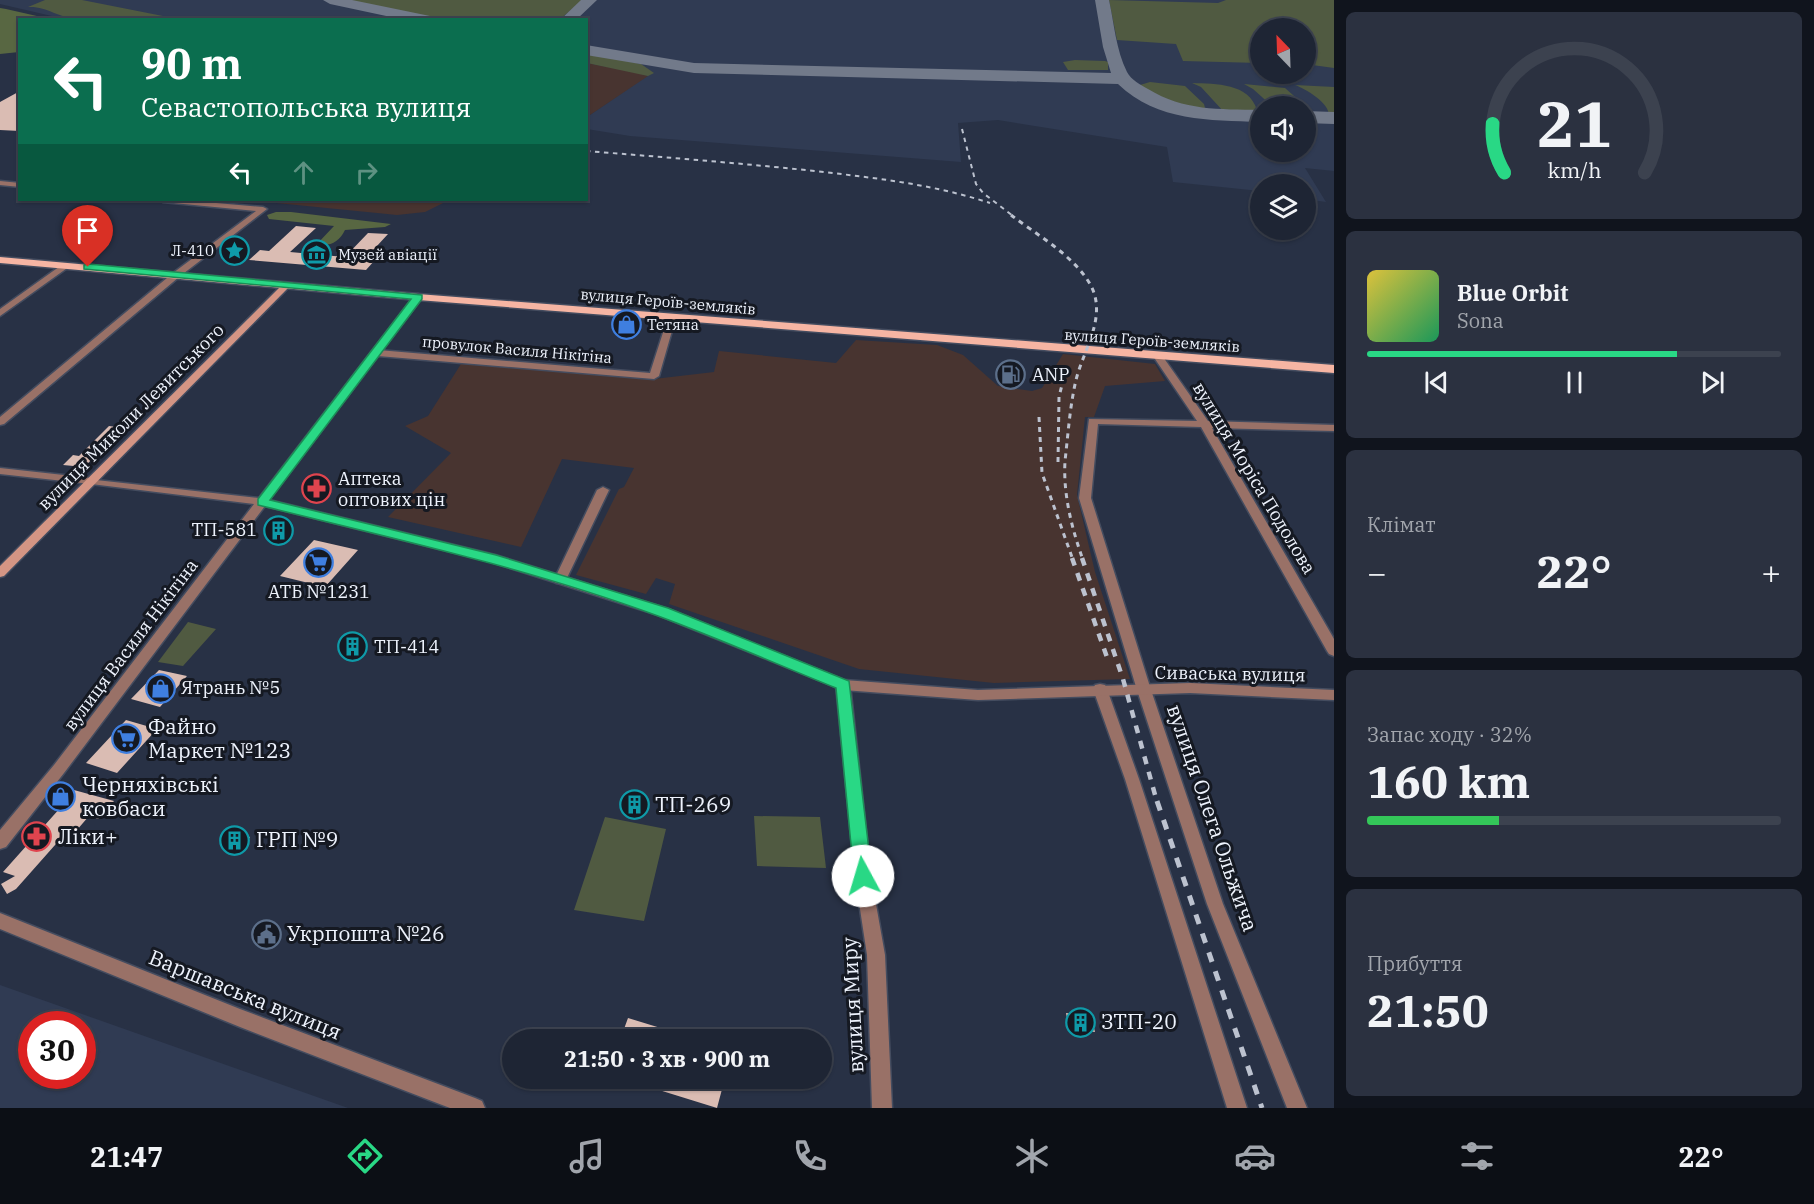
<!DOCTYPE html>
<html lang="uk">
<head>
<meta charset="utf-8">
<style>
  :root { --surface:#1e2534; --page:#2b3140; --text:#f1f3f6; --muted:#a1a5ac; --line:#3c424f; --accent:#29d885 }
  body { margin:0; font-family:"IBM Plex Serif",serif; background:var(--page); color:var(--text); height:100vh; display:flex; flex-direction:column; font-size:22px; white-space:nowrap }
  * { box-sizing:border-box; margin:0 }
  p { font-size:20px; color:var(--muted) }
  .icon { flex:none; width:33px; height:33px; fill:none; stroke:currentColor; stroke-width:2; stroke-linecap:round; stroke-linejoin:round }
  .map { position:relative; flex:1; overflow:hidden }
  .panel { display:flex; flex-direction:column; gap:12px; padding:12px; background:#10141d; width:480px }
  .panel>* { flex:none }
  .top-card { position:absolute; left:18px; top:18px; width:570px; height:183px; border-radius:0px; box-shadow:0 2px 4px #0004,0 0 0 2px var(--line); background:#0b6e4f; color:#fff; overflow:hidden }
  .needle { width:39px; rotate:337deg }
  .fabs { position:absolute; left:1250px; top:18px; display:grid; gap:12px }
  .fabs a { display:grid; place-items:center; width:66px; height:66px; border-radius:50%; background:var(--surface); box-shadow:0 2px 4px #0004,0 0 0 2px var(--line); font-size:30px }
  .speed { position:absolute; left:18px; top:1011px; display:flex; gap:12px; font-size:30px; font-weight:700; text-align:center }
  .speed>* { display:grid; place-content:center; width:78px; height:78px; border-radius:50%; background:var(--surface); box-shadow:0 2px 4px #0004,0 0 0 2px var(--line); line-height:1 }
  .speed .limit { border:9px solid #d22; background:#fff; color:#111 }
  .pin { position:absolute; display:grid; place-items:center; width:51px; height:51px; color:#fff; margin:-62px -26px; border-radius:50% 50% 50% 0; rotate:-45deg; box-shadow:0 0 6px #0007 }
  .pin .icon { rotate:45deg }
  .me { position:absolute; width:66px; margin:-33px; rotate:354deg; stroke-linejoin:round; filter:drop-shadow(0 0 4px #0008) }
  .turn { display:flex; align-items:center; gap:21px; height:126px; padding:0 24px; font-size:27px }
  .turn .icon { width:78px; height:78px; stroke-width:2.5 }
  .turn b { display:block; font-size:42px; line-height:51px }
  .lanes { display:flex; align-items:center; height:57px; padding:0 24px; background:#0003; justify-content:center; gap:30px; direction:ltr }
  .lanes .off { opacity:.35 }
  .big { font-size:45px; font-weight:800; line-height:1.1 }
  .panel .tile { flex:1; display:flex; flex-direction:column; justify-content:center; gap:9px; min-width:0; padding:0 21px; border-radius:9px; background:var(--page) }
  .panel .dial { align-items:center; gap:0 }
  .dial svg { height:156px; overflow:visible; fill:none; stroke:var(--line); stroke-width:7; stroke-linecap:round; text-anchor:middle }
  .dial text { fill:var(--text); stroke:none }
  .song { display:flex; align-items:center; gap:18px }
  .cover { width:72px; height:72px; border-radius:9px; background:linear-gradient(135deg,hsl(50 70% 55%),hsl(150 70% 35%)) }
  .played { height:6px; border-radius:3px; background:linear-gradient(90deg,var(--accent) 75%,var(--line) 75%) }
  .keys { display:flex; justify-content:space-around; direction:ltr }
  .heat { display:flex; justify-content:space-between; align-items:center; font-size:33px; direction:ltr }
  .charge { height:9px; border-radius:4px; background:linear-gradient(90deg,#34c759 32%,var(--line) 0) }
  .trip { position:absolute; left:502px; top:1029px; width:330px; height:60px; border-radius:30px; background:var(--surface); box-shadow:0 2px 4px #0004,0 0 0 2px var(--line); font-weight:800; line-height:60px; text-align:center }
  .menu { display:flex; height:96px; justify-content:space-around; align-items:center; background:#0c0f15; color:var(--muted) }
  .menu .icon { width:42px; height:42px }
  .menu .current { color:var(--accent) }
  .menu b { font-size:27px; color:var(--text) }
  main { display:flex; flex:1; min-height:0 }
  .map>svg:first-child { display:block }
  .built { fill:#303b53; fill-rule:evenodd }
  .industrial { fill:#483430 }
  .green { fill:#505a41 }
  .forest { fill:#586742 }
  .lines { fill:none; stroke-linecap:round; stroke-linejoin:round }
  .taxiway { fill:#727a8a; fill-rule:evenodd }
  .building { fill:#dabcb3 }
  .minor-casing { stroke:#444c5f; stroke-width:3 }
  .tertiary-casing { stroke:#444c5f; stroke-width:3 }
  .secondary-casing { stroke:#444c5f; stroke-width:3 }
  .primary-casing { stroke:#444c5f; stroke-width:3 }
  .minor { fill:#997167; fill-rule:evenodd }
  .tertiary { fill:#997167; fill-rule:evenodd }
  .secondary { fill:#d49584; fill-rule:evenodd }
  .primary { fill:#f6b5a3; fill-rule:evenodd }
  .rail-far3 { stroke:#bcc2cf; stroke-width:2; stroke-dasharray:4.5 4.5; stroke-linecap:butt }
  .rail-far2 { stroke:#bcc2cf; stroke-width:3; stroke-dasharray:5 5; stroke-linecap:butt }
  .rail-far1 { stroke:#bcc2cf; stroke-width:4.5; stroke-dasharray:8 8; stroke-linecap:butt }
  .rail { stroke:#bcc2cf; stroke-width:5; stroke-dasharray:10 10; stroke-linecap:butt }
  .route { fill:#29d885; stroke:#1b8c56; stroke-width:1.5 }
  .labels { text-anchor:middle; stroke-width:6; stroke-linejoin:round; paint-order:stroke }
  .far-poi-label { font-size:15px; fill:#eef3fd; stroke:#151922; text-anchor:start }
  .far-street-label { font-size:15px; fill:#eef3fd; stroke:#151922 }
  .poi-label { font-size:18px; fill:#eef3fd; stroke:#151922; text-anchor:start }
  .street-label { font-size:18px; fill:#eef3fd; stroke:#151922 }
  .near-poi-label { font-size:21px; fill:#eef3fd; stroke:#151922; text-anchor:start }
  .near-street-label { font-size:21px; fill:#eef3fd; stroke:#151922 }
</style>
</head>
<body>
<main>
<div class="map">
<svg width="1334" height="1108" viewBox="0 0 1334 1108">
  <rect width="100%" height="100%" fill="#283145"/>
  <path class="built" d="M0,0H1334V171L1305,168L1326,202L1305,199V184H1260V191L1173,182L1167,147L998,120L958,123L961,162L630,136L587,129V117L647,76L587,63L586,20H69L0,4ZM1260,28H1305V74H1260ZM1260,106H1305V152H1260Z
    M0,985L348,1108H0ZM32,1024H82V1076H32Z"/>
  <path class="industrial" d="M587,63L638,73L648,76L587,117Z
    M247,200H449L425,212L397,215Z
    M856,340L937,345L963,355L998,386L1032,391L1042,388L1063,354L1155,364L1165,381L1105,386L1094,417H1085L1077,495L1095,572L1130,679L994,683L859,669L669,604L675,584L656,578L646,594L576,575L619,489L624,487L634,468L562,459L521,547L388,517L451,453L405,426L428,416L461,364L654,379L714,372L719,351L836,363Z"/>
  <path class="green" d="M45,0H82L178,19C145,19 111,22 78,19C58,18 47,6 28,7Z
    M341,0H583L560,19L441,20Z
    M1109,0L1218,3L1226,0H1334V68L1305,64V28H1260V63L1183,61L1176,44L1117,40Z
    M587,53L641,64L654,73L648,76L587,63Z
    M1075,60L1105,61L1108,62V70H1068L1063,62Z
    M1150,82L1185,86L1204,104L1205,108C1183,119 1154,100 1140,85Z
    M1192,83C1216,84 1249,83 1257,110L1224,112L1201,87Z
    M1244,84L1285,88L1311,111L1305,114V106H1272L1253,89Z
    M1295,85L1334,87V115H1329C1329,103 1306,89 1295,85Z
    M188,622L216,629L183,666L158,662Z
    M754,816L820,817L826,868L757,866Z
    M605,817L666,829L644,921L574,910Z"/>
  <path class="forest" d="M0,8L6,9L50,19L20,20L19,52L0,54Z
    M276,212H291L391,224L385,227L345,230C339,242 330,247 317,244L334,226L269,219L267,215Z"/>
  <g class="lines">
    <path class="taxiway" d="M323,0H352L430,16L437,20H405L330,4Z
      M581,0H597L576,20H560Z
      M1095,0H1109C1114,23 1116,50 1127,72C1131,80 1141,85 1148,89C1184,111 1219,109 1260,110V122C1209,120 1158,122 1118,84L694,73L586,55V45L694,63L1111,73L1103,47Z
      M1305,111L1334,112V124L1305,123Z"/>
  </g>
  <path class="building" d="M20,91V131L0,130V102Z
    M296,226L316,228L290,252L345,257L368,233L388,234L365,259L375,260L366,270L249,260L260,250L269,251Z
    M1005,364L1016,365L1017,387L1005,385Z
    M109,426L124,428L84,467L63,465L73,455L79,456Z
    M314,540L358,550L325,587L280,576Z
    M348,641L365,645L358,654L341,650Z
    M159,670L187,676L160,707L131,699Z
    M126,720L157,729L117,773L86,763Z
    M63,787L114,801L99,819L89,816L70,838L63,836L16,889L7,894L1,884L15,876L3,872L61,807L49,803Z
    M628,795L643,796L641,815L625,813Z
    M228,831L250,837L242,849L220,843Z
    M1066,1013L1091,1016L1095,1032L1069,1029Z
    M628,1018L690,1037L689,1040H620Z
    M630,1078H725L717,1108L630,1081Z"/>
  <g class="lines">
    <defs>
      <path id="minor" d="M0,181L20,183V187L0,185Z
        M160,200H182L263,207L267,209L179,277L4,424L0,425V417L173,273L256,211L163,202Z
        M63,264L70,266L0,316V309Z
        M672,314L676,317L659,376L654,379L378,356L373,353L378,350L650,373L668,317Z
        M1158,353L1161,354L1208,421L1334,425V431L1212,428L1334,639V656L1329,654L1327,651L1201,427L1098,424L1091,498L1151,690L1223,904L1307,1108H1287L1207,904L1137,690L1079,498L1089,419L1197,421L1153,356Z
        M0,468L91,478L97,481L91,484L0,474Z
        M603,487L609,490L566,580L564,583H556L554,580L597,490Z
        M843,680L848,681L850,685L871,876L885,955L892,1108H872L867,955L855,876L836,685L838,681Z
        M1100,684L1105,685L1107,689L1139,779L1247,1108H1227L1125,779L1093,689L1095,685Z
        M0,913L240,1009L475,1098L482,1101L485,1108H450L240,1027L0,929Z"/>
      <path id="tertiary" d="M418,294L422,297L421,299L269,500L495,555L668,609L844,680L978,690L1190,683L1334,690V700L1190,693L978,700L843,690L658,615L488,561L265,506L64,773L6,847L0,849V830L54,765L254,504L91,484L85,481L87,479L259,498L415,295Z"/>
      <path id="secondary" d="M283,284L290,286L4,576L0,577V566Z"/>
      <path id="primary" d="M0,257L418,294L1334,365V373L418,300L0,263Z"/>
    </defs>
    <use href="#minor" class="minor-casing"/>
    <use href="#tertiary" class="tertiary-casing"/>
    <use href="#secondary" class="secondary-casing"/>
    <use href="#primary" class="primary-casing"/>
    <use href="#minor" class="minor"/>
    <use href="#tertiary" class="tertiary"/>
    <use href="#secondary" class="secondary"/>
    <use href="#primary" class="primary"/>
    <path class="rail-far3" d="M962,129L976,184L983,193L1013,216
      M586,151C662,157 738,163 815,171C875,178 932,184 990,203"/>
    <path class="rail-far2" d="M1011,215C1037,235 1073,255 1090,284C1108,316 1084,348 1076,380C1070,405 1068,435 1065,461C1063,495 1072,529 1083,560
      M1039,417L1042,473L1073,560
      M1058,462L1059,397L1067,364"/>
    <path class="rail-far1" d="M1072,558L1109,663
      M1082,558L1123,679L1157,802"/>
    <path class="rail" d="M1157,801L1262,1108"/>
  </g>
  <path class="route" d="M88,264L422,295V299L270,500L496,555L668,608L849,681L872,876L869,882L863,884L856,882L854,876L836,688C776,664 718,638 658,616C528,568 392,538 258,505V499L411,299L84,269V265Z"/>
  <defs>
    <symbol id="sight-ring" viewBox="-11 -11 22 22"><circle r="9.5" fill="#151922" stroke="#0f9aa8" stroke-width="1.5"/><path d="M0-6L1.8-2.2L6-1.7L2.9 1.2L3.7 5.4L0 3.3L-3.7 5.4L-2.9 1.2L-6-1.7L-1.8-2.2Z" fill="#0f9aa8"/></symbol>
    <symbol id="museum-ring" viewBox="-11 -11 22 22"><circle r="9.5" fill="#151922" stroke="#0f9aa8" stroke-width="1.5"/><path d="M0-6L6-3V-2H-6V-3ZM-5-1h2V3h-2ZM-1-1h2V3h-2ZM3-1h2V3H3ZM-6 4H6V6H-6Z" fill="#0f9aa8"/></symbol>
    <symbol id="shop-ring" viewBox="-11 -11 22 22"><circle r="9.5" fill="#151922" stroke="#3f7fe0" stroke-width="1.5"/><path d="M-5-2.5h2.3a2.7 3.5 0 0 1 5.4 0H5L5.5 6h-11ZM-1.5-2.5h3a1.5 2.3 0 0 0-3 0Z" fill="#3f7fe0"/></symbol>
    <symbol id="fuel-ring" viewBox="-11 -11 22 22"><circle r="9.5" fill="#151922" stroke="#5c6f8a" stroke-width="1.5"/><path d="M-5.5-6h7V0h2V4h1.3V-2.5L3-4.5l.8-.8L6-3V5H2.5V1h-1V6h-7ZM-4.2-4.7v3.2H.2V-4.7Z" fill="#5c6f8a"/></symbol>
    <symbol id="pharmacy-ring" viewBox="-11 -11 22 22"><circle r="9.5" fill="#151922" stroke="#e0444e" stroke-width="1.5"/><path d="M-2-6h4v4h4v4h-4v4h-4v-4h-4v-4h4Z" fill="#e0444e"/></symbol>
    <symbol id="building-ring" viewBox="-11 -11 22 22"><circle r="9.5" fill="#151922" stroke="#0f9aa8" stroke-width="1.5"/><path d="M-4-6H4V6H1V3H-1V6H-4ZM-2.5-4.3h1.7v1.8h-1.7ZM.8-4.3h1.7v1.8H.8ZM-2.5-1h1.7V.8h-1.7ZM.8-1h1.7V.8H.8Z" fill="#0f9aa8"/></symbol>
    <symbol id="supermarket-ring" viewBox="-11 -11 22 22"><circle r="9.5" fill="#151922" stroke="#3f7fe0" stroke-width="1.5"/><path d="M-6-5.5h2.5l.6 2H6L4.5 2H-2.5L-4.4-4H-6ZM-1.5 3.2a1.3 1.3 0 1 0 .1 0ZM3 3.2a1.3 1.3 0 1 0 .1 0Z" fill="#3f7fe0"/></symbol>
    <symbol id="civic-ring" viewBox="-11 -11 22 22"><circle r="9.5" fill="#151922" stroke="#5c6f8a" stroke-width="1.5"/><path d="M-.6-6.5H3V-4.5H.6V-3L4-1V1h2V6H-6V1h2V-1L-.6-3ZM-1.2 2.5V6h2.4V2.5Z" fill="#5c6f8a"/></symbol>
  </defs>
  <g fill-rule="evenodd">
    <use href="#sight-ring" x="218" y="234" width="33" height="33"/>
    <use href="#museum-ring" x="300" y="238" width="33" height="33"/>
    <use href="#shop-ring" x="610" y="308" width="33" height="33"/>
    <use href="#fuel-ring" x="994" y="358" width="33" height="33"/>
    <use href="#pharmacy-ring" x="300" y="472" width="33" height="33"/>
    <use href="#building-ring" x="262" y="514" width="33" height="33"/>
    <use href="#supermarket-ring" x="302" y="546" width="33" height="33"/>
    <use href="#building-ring" x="336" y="630" width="33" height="33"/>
    <use href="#shop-ring" x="144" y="672" width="33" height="33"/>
    <use href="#supermarket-ring" x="110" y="722" width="33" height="33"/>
    <use href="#shop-ring" x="44" y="780" width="33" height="33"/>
    <use href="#building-ring" x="618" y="788" width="33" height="33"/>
    <use href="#pharmacy-ring" x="20" y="820" width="33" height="33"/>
    <use href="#building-ring" x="218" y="824" width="33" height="33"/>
    <use href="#civic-ring" x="250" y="918" width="33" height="33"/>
    <use href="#building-ring" x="1064" y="1006" width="33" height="33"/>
  </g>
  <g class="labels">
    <g class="far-poi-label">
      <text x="214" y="256" text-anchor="end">Л-410</text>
      <text x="338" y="260">Музей авіації</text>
      <text x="647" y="330">Тетяна</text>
    </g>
    <g class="far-street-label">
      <text transform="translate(668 302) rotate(5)" y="5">вулиця Героїв-земляків</text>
      <text transform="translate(1152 341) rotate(4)" y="5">вулиця Героїв-земляків</text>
      <text transform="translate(517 350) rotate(5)" y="5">провулок Василя Нікітіна</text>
    </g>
    <g class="poi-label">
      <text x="1032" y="381">ANP</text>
      <text x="338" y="485">Аптека<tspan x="338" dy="21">оптових цін</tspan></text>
      <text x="257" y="536" text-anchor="end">ТП-581</text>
      <text x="319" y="598" text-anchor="middle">АТБ №1231</text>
      <text x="374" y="653">ТП-414</text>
      <text x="181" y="694">Ятрань №5</text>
    </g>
    <g class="street-label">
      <text transform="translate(131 417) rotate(-45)" y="6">вулиця Миколи Левитського</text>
      <text transform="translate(1254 478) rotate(59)" y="6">вулиця Моріса Подолова</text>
      <text transform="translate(131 645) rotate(-53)" y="6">вулиця Василя Нікітіна</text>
      <text transform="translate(1230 674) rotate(1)" y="6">Сиваська вулиця</text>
    </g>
    <g class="near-poi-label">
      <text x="148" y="734">Файно<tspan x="148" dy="24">Маркет №123</tspan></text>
      <text x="82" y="792">Черняхівські<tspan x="82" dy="24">ковбаси</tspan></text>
      <text x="655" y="812">ТП-269</text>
      <text x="58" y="844">Ліки+</text>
      <text x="256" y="847">ГРП №9</text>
      <text x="287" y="941">Укрпошта №26</text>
      <text x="1101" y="1029">ЗТП-20</text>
    </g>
    <g class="near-street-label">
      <text transform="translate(1212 818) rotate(71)" y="7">вулиця Олега Ольжича</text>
      <text transform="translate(245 995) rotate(22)" y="7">Варшавська вулиця</text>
      <text transform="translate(853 1005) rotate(-93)" y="7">вулиця Миру</text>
    </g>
  </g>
</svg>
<div class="fabs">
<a><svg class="needle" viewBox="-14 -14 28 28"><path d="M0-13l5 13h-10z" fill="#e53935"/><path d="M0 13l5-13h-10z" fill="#a1a5ac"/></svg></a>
<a><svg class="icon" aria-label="sound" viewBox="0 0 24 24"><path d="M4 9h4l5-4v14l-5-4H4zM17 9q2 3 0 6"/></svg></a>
<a><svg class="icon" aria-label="layers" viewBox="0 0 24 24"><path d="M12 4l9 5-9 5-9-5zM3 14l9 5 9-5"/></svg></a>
</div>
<div class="speed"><div class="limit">30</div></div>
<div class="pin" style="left:88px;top:267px;background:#d93025"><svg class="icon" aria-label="arrive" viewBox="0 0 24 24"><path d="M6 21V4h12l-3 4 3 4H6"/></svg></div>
<svg class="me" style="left:863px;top:876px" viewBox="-20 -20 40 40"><circle r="19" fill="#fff"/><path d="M0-13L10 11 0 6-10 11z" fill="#29d885"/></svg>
<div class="trip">21:50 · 3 хв · 900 m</div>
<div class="top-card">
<div class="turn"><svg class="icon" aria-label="left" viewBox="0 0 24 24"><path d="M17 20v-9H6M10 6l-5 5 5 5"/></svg><div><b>90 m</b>Севастопольська вулиця</div></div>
<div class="lanes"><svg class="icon" aria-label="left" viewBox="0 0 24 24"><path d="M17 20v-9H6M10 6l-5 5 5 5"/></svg><svg class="icon off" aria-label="ahead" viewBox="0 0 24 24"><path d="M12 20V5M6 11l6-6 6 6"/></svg><svg class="icon off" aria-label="right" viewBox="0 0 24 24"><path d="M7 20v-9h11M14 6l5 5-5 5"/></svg></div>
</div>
</div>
<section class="panel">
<div class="tile dial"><svg viewBox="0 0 100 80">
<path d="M14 69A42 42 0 1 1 86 69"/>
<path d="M14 69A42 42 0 0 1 8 44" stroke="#29d885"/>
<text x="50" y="56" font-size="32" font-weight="700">21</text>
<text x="50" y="72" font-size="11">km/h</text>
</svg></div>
<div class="tile">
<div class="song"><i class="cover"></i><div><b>Blue Orbit</b><p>Sona</p></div></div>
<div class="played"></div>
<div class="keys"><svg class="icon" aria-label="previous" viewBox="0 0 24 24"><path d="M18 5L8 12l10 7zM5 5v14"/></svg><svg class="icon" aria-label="pause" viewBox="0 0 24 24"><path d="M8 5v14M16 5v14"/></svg><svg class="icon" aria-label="next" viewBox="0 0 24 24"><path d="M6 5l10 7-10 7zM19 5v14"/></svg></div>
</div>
<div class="tile"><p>Клімат</p>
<div class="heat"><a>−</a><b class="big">22°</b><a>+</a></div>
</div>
<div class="tile"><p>Запас ходу · 32%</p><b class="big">160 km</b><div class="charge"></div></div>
<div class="tile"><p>Прибуття</p><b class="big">21:50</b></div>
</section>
</main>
<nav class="menu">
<b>21:47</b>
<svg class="icon current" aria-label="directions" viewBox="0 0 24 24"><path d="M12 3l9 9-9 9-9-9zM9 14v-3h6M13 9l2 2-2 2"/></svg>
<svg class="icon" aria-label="music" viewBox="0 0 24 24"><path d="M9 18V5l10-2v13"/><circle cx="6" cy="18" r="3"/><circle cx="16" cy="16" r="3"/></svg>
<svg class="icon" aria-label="phone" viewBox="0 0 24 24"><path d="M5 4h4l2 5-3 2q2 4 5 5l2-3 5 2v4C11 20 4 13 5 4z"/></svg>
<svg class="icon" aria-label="climate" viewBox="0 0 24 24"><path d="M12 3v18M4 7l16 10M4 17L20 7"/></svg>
<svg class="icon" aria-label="car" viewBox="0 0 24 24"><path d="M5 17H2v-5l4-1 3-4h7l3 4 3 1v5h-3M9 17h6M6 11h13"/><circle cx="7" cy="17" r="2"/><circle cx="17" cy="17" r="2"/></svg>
<svg class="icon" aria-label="filters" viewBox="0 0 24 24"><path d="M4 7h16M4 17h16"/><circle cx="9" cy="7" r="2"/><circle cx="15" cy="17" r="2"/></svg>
<b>22°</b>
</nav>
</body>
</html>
